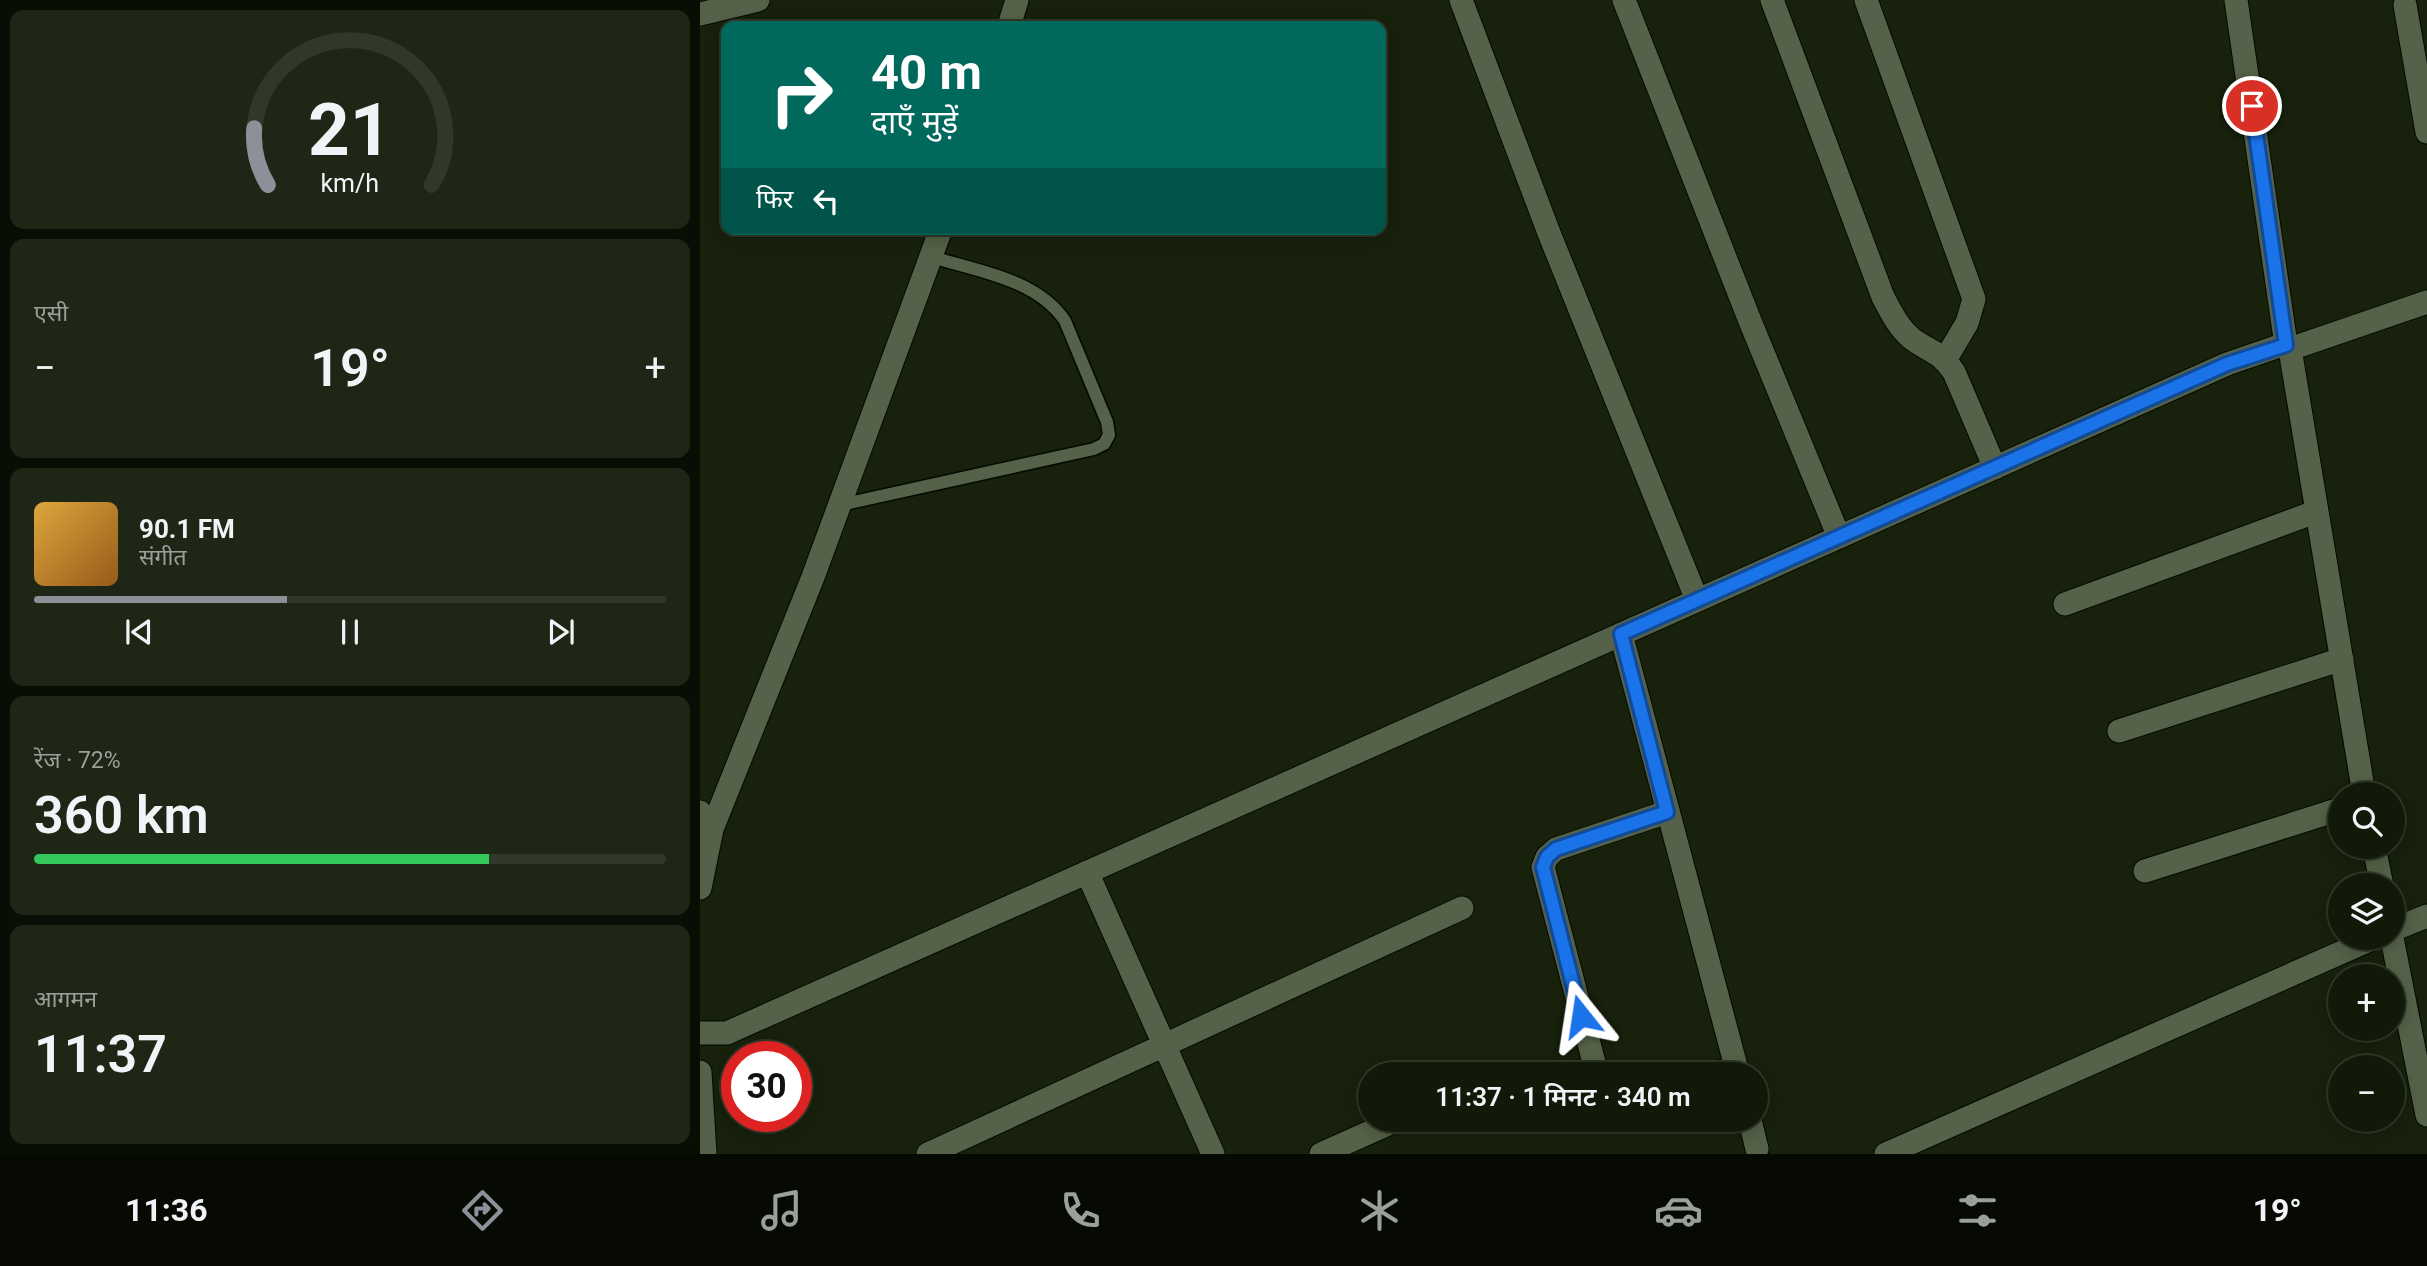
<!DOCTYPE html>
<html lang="hi">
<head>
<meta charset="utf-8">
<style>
  :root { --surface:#111908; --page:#1e2616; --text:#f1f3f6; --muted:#9ca09c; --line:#303829; --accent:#8c9099 }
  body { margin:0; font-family:Roboto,"Noto Sans Devanagari",sans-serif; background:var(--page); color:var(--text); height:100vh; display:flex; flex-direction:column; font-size:26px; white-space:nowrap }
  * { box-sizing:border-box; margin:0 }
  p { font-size:23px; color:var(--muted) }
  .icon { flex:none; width:38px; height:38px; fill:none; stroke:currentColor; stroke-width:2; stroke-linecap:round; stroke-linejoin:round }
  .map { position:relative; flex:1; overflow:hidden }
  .details { display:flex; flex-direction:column; gap:10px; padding:10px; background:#090e04; width:700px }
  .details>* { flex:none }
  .banner { position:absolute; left:21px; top:21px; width:665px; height:214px; border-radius:14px; box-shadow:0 4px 18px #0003,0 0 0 2px var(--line); background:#00695c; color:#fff; overflow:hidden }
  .tools { position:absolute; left:1628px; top:782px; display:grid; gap:14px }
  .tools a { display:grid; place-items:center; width:77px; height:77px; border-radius:50%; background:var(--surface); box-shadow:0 4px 18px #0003,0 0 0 2px var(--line); font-size:35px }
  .speed { position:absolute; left:21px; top:1041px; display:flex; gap:14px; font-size:35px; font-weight:700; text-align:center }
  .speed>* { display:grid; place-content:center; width:91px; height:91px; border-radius:50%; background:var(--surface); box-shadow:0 4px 18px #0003,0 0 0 2px var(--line); line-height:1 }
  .speed .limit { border:10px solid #d22; background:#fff; color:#111 }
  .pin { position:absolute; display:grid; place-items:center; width:60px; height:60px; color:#fff; margin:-30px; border:4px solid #fff; border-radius:50%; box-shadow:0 2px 7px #0007 }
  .me { position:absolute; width:77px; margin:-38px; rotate:345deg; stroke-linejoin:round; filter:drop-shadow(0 0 5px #0008) }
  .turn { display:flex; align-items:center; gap:24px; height:147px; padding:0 35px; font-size:32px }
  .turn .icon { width:91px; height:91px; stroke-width:2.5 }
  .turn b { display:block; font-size:49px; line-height:60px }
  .then { display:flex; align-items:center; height:66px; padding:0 35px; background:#0003; gap:14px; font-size:26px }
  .big { font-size:52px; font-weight:600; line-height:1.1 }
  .details .tile { flex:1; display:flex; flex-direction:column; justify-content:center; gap:10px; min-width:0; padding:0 24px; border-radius:14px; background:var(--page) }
  .details .dial { align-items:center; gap:0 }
  .dial svg { height:182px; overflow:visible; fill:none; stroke:var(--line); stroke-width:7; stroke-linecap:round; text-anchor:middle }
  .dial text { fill:var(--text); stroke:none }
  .song { display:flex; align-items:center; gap:21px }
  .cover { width:84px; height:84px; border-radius:10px; background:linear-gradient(135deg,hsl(40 70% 55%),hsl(30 70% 35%)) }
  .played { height:7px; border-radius:4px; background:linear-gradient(90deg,var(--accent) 40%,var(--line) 40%) }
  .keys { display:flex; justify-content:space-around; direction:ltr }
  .heat { display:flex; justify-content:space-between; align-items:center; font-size:38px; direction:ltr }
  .charge { height:10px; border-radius:5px; background:linear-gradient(90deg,#34c759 72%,var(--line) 0) }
  .trip { position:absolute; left:658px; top:1062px; width:410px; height:70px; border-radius:35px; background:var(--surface); box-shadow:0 4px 18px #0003,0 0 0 2px var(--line); font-weight:600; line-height:70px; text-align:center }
  .dock { display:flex; height:112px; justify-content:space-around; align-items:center; background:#070a03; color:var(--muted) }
  .dock .icon { width:49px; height:49px }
  .dock .selected { color:var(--accent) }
  .dock b { font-size:32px; color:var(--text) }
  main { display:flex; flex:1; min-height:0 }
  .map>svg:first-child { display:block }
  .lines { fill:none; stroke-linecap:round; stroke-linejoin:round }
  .lane-casing { stroke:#040a00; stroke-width:15 }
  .street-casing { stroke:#040a00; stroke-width:25 }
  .lane { stroke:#556148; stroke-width:12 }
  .street { stroke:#556148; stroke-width:23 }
  .route-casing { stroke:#114b97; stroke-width:18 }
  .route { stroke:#1a73e8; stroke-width:12 }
</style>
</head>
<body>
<main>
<section class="details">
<div class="tile dial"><svg viewBox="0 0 100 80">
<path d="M14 69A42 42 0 1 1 86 69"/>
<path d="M14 69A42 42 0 0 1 8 44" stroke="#8c9099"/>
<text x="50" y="56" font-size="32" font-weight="700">21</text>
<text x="50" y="72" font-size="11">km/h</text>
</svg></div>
<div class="tile"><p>एसी</p>
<div class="heat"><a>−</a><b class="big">19°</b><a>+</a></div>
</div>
<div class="tile">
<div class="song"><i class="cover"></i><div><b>90.1 FM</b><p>संगीत</p></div></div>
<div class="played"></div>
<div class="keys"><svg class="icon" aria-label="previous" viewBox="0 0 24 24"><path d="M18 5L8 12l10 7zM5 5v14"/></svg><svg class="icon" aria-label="pause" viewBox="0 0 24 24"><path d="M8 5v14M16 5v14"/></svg><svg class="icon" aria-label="next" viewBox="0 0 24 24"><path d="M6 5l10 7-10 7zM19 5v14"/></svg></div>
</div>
<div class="tile"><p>रेंज · 72%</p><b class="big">360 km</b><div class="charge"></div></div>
<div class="tile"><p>आगमन</p><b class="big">11:37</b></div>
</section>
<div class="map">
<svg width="1727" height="1154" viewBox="0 0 1727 1154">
  <rect width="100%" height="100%" fill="#17210b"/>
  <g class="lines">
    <defs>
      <path id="lane" d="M140,505L394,449L404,444L409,435L407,422L365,321C337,279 277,271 232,257"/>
      <path id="street" d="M761,0L849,233L997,600
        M924,0L1050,321L1139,537
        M1072,0L1183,297C1191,312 1198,327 1211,338C1229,352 1239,350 1254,372L1295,468
        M1166,0L1274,299L1267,323L1245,360
        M1536,0L1586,345
        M1705,5L1727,132
        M0,14L58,0
        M309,26L317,0
        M1590,349L1727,302
        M1365,604L1615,512
        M921,634L1038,1074
        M1419,731L1642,659
        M0,812L12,829L0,888
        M12,829L113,577L241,229
        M1674,847L1682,886
        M1445,871L1640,809
        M387,872L513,1154
        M1692,930L1727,916
        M1692,938L1727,1115
        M0,1033H27L1527,364L1582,345L1590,349L1664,794
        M0,1072L5,1154
        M798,1074L801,1073
        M897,1074L843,867L847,857L856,849L967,812
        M1012,1074L1036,1068
        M1050,1120L1057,1149
        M228,1154L762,908
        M621,1154L697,1120
        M1186,1154L1674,938"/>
    </defs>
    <use href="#lane" class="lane-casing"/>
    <use href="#street" class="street-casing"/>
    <use href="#lane" class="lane"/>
    <use href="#street" class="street"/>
  </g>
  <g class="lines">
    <defs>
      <path id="route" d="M881,1016L843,867L847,857L856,849L967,812L921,634L1527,364L1586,345L1552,106"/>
    </defs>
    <use href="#route" class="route-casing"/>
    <use href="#route" class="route"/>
  </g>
</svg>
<div class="tools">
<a><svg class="icon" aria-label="search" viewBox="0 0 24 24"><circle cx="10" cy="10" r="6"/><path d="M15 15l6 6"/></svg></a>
<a><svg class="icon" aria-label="layers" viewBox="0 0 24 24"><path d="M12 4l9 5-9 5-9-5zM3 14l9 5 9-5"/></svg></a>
<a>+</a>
<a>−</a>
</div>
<div class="speed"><div class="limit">30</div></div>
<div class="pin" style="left:1552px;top:106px;background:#d93025"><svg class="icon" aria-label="arrive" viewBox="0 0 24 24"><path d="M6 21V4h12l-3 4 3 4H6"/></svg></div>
<svg class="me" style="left:881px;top:1016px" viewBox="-20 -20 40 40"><path d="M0-17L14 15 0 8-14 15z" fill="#1a73e8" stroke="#fff" stroke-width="4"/></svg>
<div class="trip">11:37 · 1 मिनट · 340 m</div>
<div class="banner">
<div class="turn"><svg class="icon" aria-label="right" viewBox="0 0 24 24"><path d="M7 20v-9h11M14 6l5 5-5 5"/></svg><div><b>40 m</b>दाएँ मुड़ें</div></div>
<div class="then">फिर<svg class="icon" aria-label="left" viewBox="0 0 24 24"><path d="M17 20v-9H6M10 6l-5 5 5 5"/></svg></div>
</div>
</div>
</main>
<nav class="dock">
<b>11:36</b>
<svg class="icon selected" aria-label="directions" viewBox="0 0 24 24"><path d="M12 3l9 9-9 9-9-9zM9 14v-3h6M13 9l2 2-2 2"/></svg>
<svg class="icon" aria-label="music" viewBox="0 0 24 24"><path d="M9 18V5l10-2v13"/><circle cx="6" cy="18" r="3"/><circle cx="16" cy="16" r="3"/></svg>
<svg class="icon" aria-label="phone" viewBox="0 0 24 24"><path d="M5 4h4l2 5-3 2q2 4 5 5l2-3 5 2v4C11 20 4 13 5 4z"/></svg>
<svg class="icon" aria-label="climate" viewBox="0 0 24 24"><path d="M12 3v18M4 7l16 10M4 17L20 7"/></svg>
<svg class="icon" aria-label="car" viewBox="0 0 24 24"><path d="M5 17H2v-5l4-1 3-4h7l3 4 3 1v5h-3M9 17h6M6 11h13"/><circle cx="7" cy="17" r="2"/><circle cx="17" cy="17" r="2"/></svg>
<svg class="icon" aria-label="filters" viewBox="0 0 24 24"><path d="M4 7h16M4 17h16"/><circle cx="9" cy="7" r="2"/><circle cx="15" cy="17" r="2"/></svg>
<b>19°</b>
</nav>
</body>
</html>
